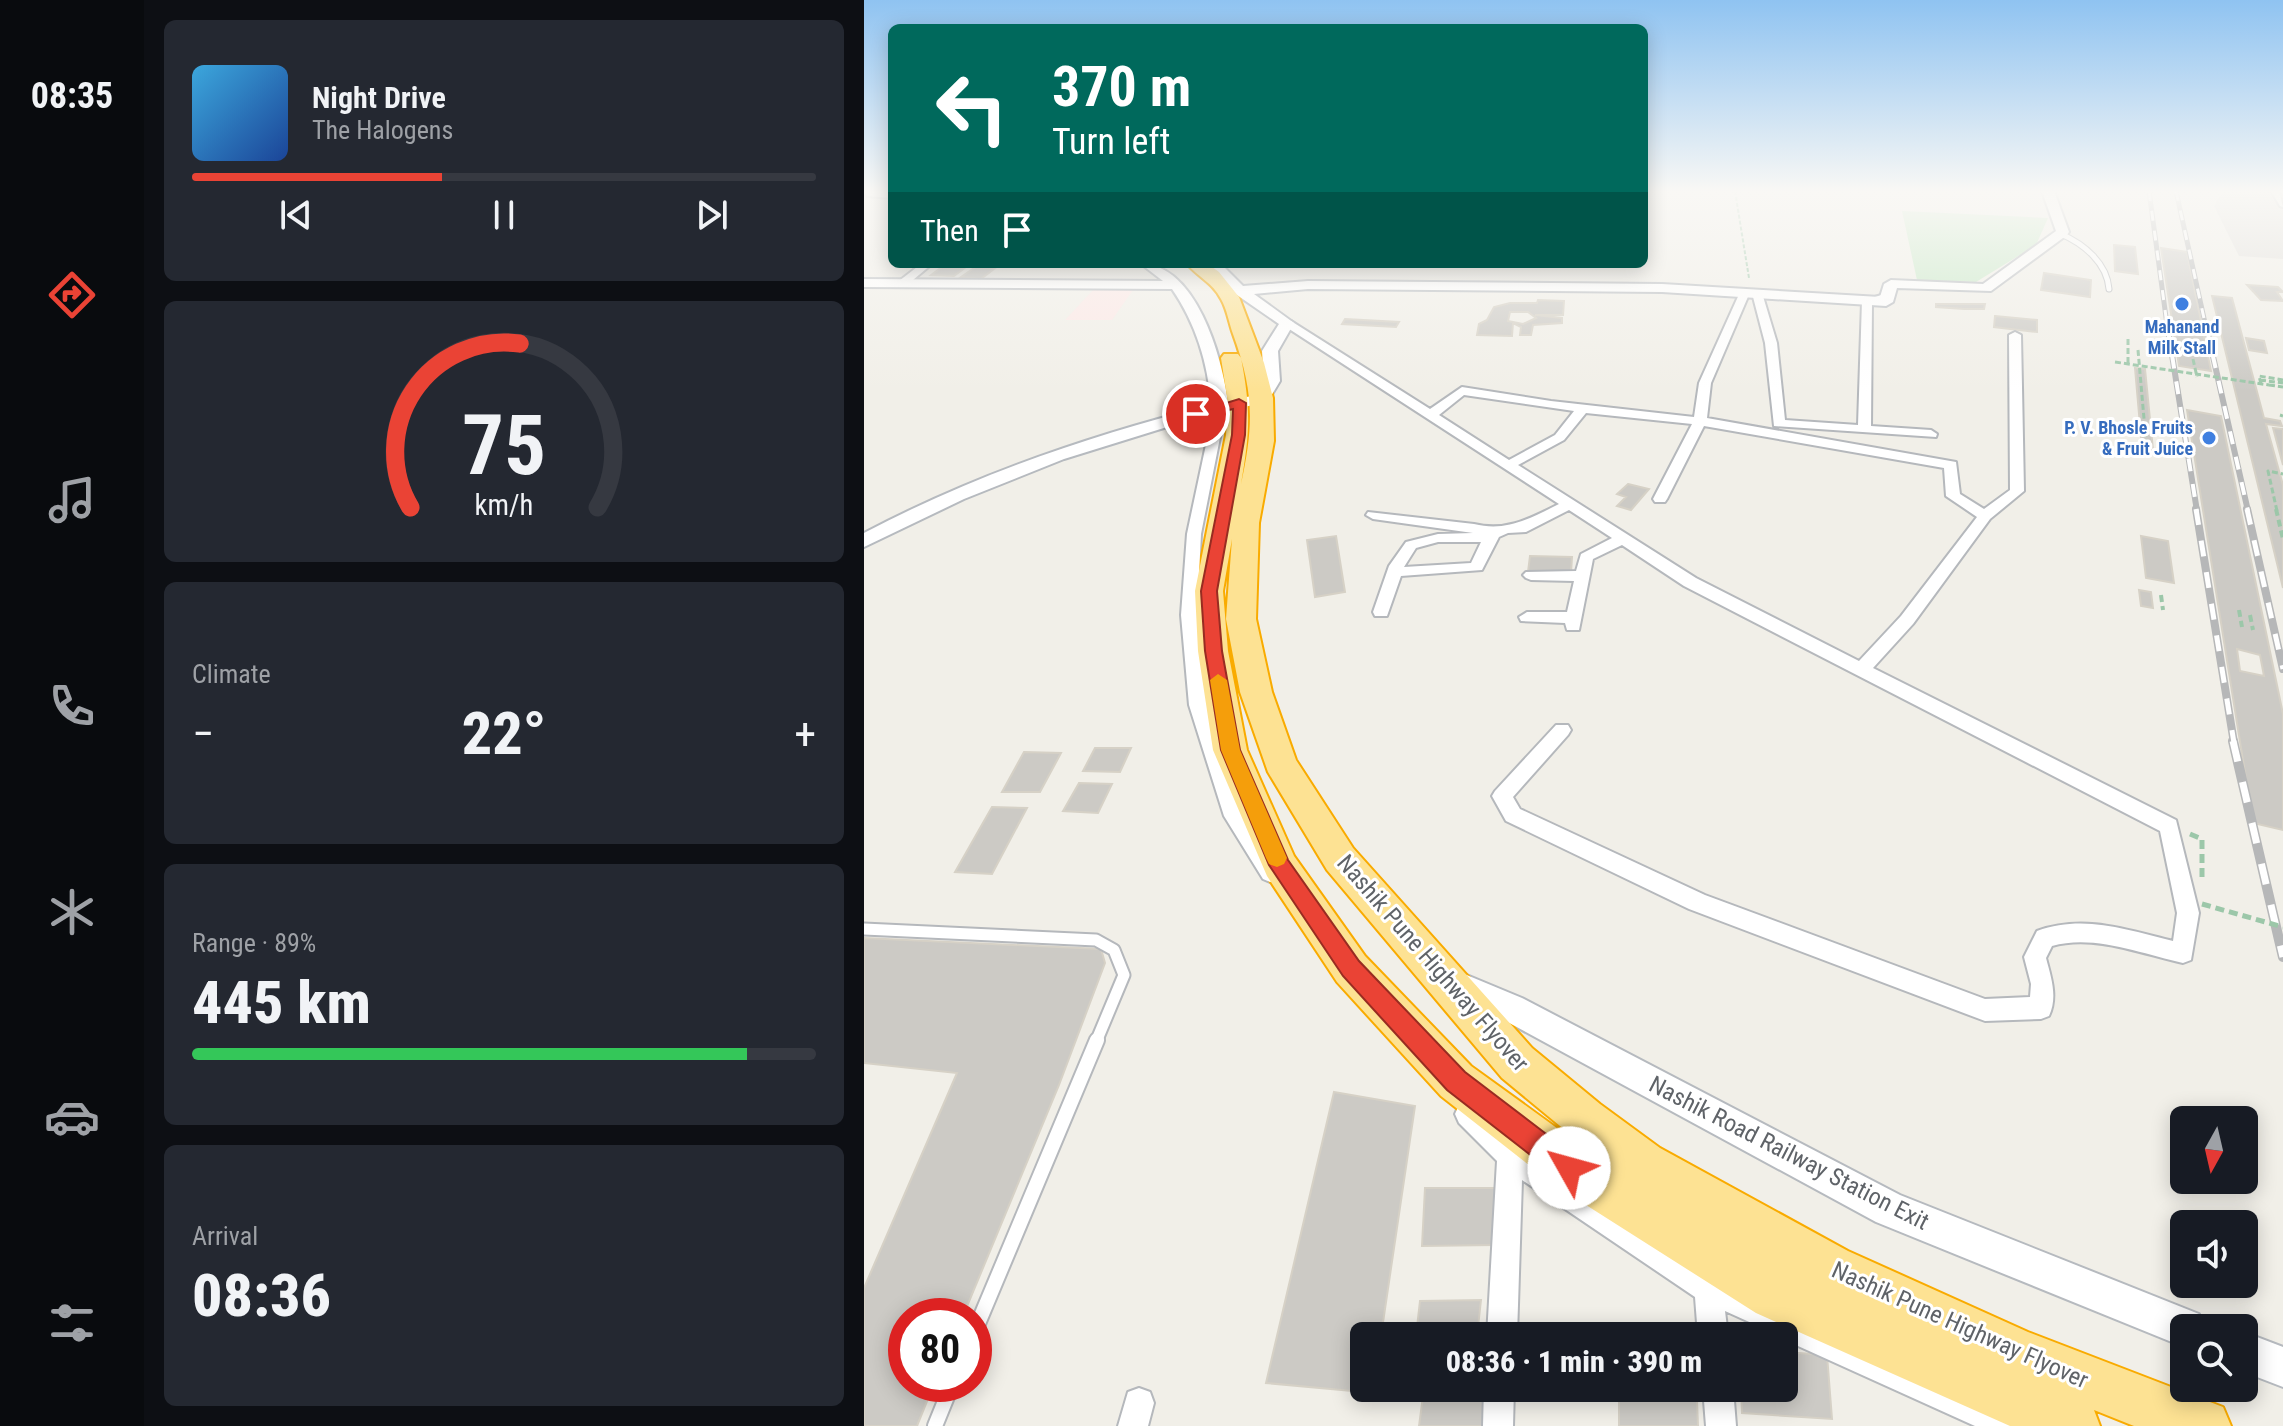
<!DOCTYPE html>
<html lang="en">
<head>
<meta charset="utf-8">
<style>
  :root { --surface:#171b24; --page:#242831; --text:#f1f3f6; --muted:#9ea1a6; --line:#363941; --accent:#ea4335 }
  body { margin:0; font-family:"Roboto Condensed",sans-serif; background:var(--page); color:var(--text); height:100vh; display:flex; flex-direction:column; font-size:30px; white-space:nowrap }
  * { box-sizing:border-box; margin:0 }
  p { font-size:26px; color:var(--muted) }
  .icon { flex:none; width:44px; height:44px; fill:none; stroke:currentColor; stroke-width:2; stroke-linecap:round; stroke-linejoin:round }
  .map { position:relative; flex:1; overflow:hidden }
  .sheet { display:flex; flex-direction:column; gap:20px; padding:20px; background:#0d0f14; width:720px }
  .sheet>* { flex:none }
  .hud { position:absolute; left:24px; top:24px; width:760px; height:244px; border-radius:12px; box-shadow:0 4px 20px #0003; background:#00695c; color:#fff; overflow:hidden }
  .needle { width:52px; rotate:188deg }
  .tools { position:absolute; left:1306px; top:1106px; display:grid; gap:16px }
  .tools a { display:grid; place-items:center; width:88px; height:88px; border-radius:12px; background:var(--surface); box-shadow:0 4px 20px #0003; font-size:40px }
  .speed { position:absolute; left:24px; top:1298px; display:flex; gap:16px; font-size:40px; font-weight:700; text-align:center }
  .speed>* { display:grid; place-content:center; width:104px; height:104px; border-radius:50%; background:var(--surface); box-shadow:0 4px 20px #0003; line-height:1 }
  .speed .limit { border:12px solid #d22; background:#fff; color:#111 }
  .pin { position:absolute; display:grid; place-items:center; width:68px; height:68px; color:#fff; margin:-34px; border:4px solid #fff; border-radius:50%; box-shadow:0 2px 8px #0007 }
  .me { position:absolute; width:88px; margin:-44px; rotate:308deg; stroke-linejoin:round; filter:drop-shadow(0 0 6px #0008) }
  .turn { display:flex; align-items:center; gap:28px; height:168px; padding:0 32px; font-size:36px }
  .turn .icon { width:104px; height:104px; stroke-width:2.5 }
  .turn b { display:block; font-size:56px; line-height:68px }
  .then { display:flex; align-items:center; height:76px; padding:0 32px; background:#0003; gap:16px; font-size:30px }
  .big { font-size:60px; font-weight:800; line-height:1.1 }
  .sheet .tile { flex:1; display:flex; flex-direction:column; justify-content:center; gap:12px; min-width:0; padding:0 28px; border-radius:12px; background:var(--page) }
  .sheet .dial { align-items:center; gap:0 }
  .dial svg { height:208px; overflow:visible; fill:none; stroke:var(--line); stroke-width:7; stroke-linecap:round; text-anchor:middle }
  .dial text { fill:var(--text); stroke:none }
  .song { display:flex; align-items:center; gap:24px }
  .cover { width:96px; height:96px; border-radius:12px; background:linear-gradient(135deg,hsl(200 70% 55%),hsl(220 70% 35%)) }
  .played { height:8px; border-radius:4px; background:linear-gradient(90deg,var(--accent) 40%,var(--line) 40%) }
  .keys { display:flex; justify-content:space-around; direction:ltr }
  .heat { display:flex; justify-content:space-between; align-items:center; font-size:44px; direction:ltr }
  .charge { height:12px; border-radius:6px; background:linear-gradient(90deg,#34c759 89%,var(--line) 0) }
  .trip { position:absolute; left:486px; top:1322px; width:448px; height:80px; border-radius:12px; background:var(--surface); box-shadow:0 4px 20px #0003; font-weight:800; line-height:80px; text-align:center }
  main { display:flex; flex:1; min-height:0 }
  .menu { display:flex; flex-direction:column; width:144px; justify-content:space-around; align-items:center; background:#090b0e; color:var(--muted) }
  .menu .icon { width:56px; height:56px }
  .menu .selected { color:var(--accent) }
  .menu b { font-size:36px; color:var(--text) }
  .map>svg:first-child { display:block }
  .industrial { fill:#e0deda }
  .medical { fill:#fce8e6 }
  .green { fill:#c5e8c5 }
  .building { fill:#cccac5; stroke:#d6d1c6; stroke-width:2; fill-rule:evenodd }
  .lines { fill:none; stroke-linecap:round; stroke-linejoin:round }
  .lane-far2-casing { stroke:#b5b8bc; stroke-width:7 }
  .lane-far1-casing { stroke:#b5b8bc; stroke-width:15 }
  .lane-casing { stroke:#b5b8bc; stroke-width:18 }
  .street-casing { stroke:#b5b8bc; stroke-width:4 }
  .secondary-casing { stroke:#b6babf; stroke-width:4 }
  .highway-casing { stroke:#f9ab00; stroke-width:4 }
  .path-far3 { stroke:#9cc7a9; stroke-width:2; stroke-dasharray:4 2; stroke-linecap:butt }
  .path-far2 { stroke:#9cc7a9; stroke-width:3; stroke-dasharray:6 3; stroke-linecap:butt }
  .path-far1 { stroke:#9cc7a9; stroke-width:4; stroke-dasharray:7 4; stroke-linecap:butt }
  .path { stroke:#9cc7a9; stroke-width:5; stroke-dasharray:9 5; stroke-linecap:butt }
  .lane-far2 { stroke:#fff; stroke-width:5 }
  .lane-far1 { stroke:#fff; stroke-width:11 }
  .lane { stroke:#fff; stroke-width:14 }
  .street { fill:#fff; fill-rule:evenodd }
  .secondary { fill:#fff; fill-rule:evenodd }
  .highway { fill:#fde293; fill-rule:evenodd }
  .rail-far3-casing { stroke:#b6b7b8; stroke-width:5 }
  .rail-far2-casing { stroke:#b6b7b8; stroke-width:6 }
  .rail-far1-casing { stroke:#b6b7b8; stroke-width:8 }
  .rail-casing { stroke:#b6b7b8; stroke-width:10 }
  .rail-far3 { stroke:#fff; stroke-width:3; stroke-dasharray:10; stroke-linecap:butt }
  .rail-far2 { stroke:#fff; stroke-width:4; stroke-dasharray:13; stroke-linecap:butt }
  .rail-far1 { stroke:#fff; stroke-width:5; stroke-dasharray:16; stroke-linecap:butt }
  .rail { stroke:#fff; stroke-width:7; stroke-dasharray:21; stroke-linecap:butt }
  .path-bridge-far1 { stroke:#9cc7a9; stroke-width:3; stroke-dasharray:6 3; stroke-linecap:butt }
  .path-bridge { stroke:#9cc7a9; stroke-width:5; stroke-dasharray:9 5; stroke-linecap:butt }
  .route { fill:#ea4335; stroke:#982c22; stroke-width:2 }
  .slow { fill:#f59e0b }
  .shop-dot { fill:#3f7fe0; stroke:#fff; stroke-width:3 }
  .labels { text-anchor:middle; stroke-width:6; stroke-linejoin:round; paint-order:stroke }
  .far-shop-label { font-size:18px; font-weight:bold; fill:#366cbe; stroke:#fff }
  .near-street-label { font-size:24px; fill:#5f6368; stroke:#fff }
</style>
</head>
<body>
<main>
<nav class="menu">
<b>08:35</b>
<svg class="icon selected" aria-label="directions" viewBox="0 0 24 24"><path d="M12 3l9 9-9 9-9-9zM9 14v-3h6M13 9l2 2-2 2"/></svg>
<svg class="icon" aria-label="music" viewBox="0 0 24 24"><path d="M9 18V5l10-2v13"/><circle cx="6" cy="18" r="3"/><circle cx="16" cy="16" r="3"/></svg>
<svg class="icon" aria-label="phone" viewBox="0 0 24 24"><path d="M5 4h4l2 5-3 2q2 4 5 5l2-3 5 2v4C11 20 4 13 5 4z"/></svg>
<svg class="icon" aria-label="climate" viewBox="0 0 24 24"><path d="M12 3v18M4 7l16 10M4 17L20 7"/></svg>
<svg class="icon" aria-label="car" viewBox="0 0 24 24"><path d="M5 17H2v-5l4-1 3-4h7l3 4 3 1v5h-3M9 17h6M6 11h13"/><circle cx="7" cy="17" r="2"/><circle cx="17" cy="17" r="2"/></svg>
<svg class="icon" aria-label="filters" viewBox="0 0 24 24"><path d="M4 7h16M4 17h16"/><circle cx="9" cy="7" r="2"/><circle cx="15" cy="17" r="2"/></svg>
</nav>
<section class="sheet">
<div class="tile">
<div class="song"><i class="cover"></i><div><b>Night Drive</b><p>The Halogens</p></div></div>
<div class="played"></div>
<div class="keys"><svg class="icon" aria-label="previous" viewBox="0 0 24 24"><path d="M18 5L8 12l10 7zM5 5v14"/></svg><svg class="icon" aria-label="pause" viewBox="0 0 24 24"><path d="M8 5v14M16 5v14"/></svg><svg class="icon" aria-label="next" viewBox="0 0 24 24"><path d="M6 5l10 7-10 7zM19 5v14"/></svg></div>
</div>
<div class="tile dial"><svg viewBox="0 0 100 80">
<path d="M14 69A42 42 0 1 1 86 69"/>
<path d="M14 69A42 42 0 0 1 56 6" stroke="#ea4335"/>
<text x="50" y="56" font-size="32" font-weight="700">75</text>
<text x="50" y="72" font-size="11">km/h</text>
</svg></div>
<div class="tile"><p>Climate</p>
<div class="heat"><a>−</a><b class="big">22°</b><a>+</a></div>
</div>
<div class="tile"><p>Range · 89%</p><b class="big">445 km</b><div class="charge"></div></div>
<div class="tile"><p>Arrival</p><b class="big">08:36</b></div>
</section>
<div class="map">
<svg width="1419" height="1426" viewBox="0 0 1419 1426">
  <rect width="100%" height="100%" fill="#f1efe8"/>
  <path class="industrial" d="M1359,191H1419V259L1375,256L1350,206Z"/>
  <path class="medical" d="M230,289L269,290L248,320H201Z"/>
  <path class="green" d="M1038,211L1184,218L1172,245L1112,282L1053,280Z"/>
  <path class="building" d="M1250,245L1271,247L1274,274L1251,271Z
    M1297,248L1323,252L1347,371L1315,366Z
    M82,264H106L90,276L67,275Z
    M116,264L135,265L117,279L97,277Z
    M1180,273L1227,280L1226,297L1177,290Z
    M1383,285L1414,287L1419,292H1413L1419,301L1397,300Z
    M1348,296L1368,298L1400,418L1416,421L1418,426L1402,424L1419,485V588Z
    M674,300L700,301L699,315H671L698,318V323L669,325L667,335H656L657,327L649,323L648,336L613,335L615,324L623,320L630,307L646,303H673ZM646,312H664L672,318L659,324L644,321Z
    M1072,304H1121L1120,309H1100L1072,307Z
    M1131,316L1173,320V332L1130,327Z
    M481,319L535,322L532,327L478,324Z
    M1382,338L1400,341L1403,353L1385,350Z
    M1271,368L1281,369L1289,450L1278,448Z
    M1323,410L1357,416L1419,714V830L1389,823Z
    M1409,428L1419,429V465Z
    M764,484L785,489L767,510L753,506L762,497L753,494Z
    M472,536L481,592L451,597L443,540Z
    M1277,536L1304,541L1310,583L1282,578Z
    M666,556L708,557L707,573L664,572Z
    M1275,590L1287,592L1289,608L1277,606Z
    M1373,649L1396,655L1400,676L1376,671Z
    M231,748H267L256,772L219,771Z
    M160,752L197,753L176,792H138Z
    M215,783L248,784L234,813L199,811Z
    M128,807L163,808L128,874L91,872Z
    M0,938L237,949L241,963L195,1085L99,1316H42V1384H70L53,1426H0V1288L93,1073L0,1063Z
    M470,1092L551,1106L517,1336H500V1388H509V1393L402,1383Z
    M561,1188H632L630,1245L558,1246Z
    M617,1300L613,1336H552L556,1301Z
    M920,1352L963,1355L968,1419L878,1413L877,1388H920Z
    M559,1396L622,1400L620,1426H555Z
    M755,1400H833L834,1426H755Z"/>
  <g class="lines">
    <defs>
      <path id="lane-far2" d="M1197,234C1220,244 1243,263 1245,289"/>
      <path id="lane-far1" d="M0,929L232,940L250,950L260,975L232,1042"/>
      <path id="lane" d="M110,1333L233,1040
        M71,1426L88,1384"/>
      <path id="street" d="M0,191L28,192V198L3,196Z
        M1407,191H1415L1419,207L1416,206Z
        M57,264H68L43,285H35V281Z
        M877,290L886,292L847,383L843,418L1092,462L1096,494L1120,509L1146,490L1145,335L1151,332L1157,335L1160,491L1126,519L1049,624L1009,668L1312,820L1335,913L1327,960L1319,963C1278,954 1230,934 1188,946L1182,958C1187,977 1194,997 1185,1016L1177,1019L1121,1021L825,909L642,821L628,796L631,791L692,725H704L707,730L704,735L649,797L656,809L841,895L1121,999L1166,997L1167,984L1160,957L1173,931C1220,914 1263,930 1309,941L1313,913L1296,831L820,586L758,545L729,559L715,630H703L701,623L657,621L655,617L663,612H703L710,581L667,580L662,578L659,575L662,572L712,571L717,554L748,538L705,510L662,532L644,533L635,537L618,570L537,576L523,616H511L509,612L525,566L542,542L574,534L609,533L509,519L502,515L504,512L610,524C642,532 665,519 695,504L419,325V321H427L566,409L598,387L687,401L830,417L835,383ZM600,395L710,411L691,435L645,460L575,415ZM722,413L828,424L789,499L791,502H801L803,499L840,426L1080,468L1082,496L1113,517L1037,616L995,661L832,578L654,465L700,440ZM574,542H617L607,563L540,567L552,548Z
        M893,290L898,293L913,343L921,420L994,425L998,301L1027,292V296L1008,303L1007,426L1067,430L1073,434L1072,437L910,426L901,343L888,293Z
        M356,403L362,407L337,534L333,615L343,705L379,814L416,873L413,879L406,882L399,879L360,816L325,705L317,615L323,534L350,407Z
        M604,1101L613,1105L655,1147L855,1279L913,1306L917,1316L913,1326L903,1330L861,1311L864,1336H834L831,1297L658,1180L653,1336H623L633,1161L595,1123L591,1114L595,1105Z
        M944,1321L1157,1415L1161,1426H1111L934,1346L929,1336L934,1326Z
        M275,1388L286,1392L290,1403L284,1426H254L264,1392Z
        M620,1388H650L649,1426H619Z
        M839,1388H869L872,1426H842Z"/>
      <path id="secondary" d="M1178,191H1190L1205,232L1203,235L1127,291L1033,288L1029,302L1022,306L798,292L444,289L390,294L430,323L414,351L416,381L404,401L303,427L200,459L100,499L0,547V533C110,475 227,435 347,405C344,363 332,324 308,289L0,287V279L299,281L277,264C332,264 358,357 364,401L392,395L400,381L398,351L415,324L373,295H358V289L365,288L343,264H357L379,286L444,281L798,284L1016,297L1020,284L1027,280L1119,284L1192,231Z
        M593,971L658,998L1036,1195L1335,1314L1340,1328H1320V1347L1012,1222L636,1018L582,995L578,985L582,975Z
        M1380,1332L1419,1347V1387L1380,1372Z"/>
      <path id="highway" d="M323,264H344L355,272L375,297L400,363L409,398L410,441L395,523L392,619L408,692L432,760L489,848L668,1048L736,1104L796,1148L984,1251L1164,1332L1359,1407L1367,1426H1270L1230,1410L1236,1426H1146L892,1313L689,1184L577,1096L473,982L403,876L349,750L334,651L331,591L362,435L364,403L357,358L360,354H374L377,358C387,410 386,432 377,484C390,424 390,392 369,334C365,323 363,309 357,299C349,283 334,277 323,264ZM368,539L362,619L376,692L404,772L463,870L638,1078L741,1163L607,1066L501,956L430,856L383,750L364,651L359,591Z"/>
    </defs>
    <use href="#lane-far2" class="lane-far2-casing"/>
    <use href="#lane-far1" class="lane-far1-casing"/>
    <use href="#lane" class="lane-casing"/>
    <use href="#street" class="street-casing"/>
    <use href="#secondary" class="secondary-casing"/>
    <use href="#highway" class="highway-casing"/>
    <path class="path-far3" d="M871,191L885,278"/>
    <path class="path-far2" d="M1264,339V364
      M1274,350L1283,453
      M1329,359L1333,377
      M1396,380L1419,383
      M1397,384L1395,376L1419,380
      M1405,385L1419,387
      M1416,415L1419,416
      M1413,511L1404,471L1419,474"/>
    <path class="path-far1" d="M1412,509L1419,539
      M1297,595L1299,610
      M1375,610L1378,627
      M1386,615L1389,630"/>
    <path class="path" d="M1326,834L1338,839V877"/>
    <use href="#lane-far2" class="lane-far2"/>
    <use href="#lane-far1" class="lane-far1"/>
    <use href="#lane" class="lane"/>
    <use href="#street" class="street"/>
    <use href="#secondary" class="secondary"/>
    <use href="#highway" class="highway"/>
    <defs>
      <path id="rail-far3" d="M1285,191L1304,332
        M1312,191L1343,332"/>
      <path id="rail-far2" d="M1304,330L1333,511
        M1343,330L1384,511"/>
      <path id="rail-far1" d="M1332,509L1370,743
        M1383,509L1419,669"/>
      <path id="rail" d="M1369,741L1419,957"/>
    </defs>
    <use href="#rail-far3" class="rail-far3-casing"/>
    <use href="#rail-far2" class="rail-far2-casing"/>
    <use href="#rail-far1" class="rail-far1-casing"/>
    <use href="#rail" class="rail-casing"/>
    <use href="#rail-far3" class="rail-far3"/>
    <use href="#rail-far2" class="rail-far2"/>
    <use href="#rail-far1" class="rail-far1"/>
    <use href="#rail" class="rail"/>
    <path class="path-bridge-far1" d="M1251,362L1405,385"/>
    <path class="path-bridge" d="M1338,904L1419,927"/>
  </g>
  <linearGradient id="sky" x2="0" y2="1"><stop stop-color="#8fc3f1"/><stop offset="0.49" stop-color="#f9f8f5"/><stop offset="1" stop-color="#f9f8f5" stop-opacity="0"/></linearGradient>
  <rect width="1419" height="391" fill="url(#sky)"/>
  <path class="route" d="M375,399L382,403L381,435L353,591L358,651L376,750L424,860L495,961L601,1072L715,1159L718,1168L715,1178L705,1182L696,1178L583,1090L479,976L405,865L357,750L341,651L337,591L368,435L369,409L332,418L326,414Z"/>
  <path class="slow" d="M354,674L363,680L376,750L423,858L420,864L413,867L405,864L402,858L357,750L346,680Z"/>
  <g class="shop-dot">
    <circle cx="1318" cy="304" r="8"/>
    <circle cx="1345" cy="438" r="8"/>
  </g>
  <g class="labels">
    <g class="far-shop-label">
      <text x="1318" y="333">Mahanand<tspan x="1318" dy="21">Milk Stall</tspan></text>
      <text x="1329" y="434" text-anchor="end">P. V. Bhosle Fruits<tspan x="1329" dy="21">&amp; Fruit Juice</tspan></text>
    </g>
    <g class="near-street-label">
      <text transform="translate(569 963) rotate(49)" y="8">Nashik Pune Highway Flyover</text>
      <text transform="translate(925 1153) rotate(27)" y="8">Nashik Road Railway Station Exit</text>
      <text transform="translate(1096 1325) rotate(24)" y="8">Nashik Pune Highway Flyover</text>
    </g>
  </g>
</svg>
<div class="tools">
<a><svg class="needle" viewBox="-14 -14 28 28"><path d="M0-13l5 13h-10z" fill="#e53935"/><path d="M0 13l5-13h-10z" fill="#9ea1a6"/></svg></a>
<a><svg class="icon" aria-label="sound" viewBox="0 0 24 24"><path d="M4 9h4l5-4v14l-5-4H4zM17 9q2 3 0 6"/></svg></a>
<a><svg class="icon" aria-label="search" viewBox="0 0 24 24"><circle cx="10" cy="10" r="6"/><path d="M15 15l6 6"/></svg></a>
</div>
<div class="speed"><div class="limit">80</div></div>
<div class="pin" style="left:332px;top:414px;background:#d93025"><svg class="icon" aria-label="arrive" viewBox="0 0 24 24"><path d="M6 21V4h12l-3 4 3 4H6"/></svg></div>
<svg class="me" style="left:705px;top:1168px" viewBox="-20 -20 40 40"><circle r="19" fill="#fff"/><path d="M0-13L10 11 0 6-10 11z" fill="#ea4335"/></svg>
<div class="trip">08:36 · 1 min · 390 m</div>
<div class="hud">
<div class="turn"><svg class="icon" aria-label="left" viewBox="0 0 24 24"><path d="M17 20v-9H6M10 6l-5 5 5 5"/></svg><div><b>370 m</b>Turn left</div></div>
<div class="then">Then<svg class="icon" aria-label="arrive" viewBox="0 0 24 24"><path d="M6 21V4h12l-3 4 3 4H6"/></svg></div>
</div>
</div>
</main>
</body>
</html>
